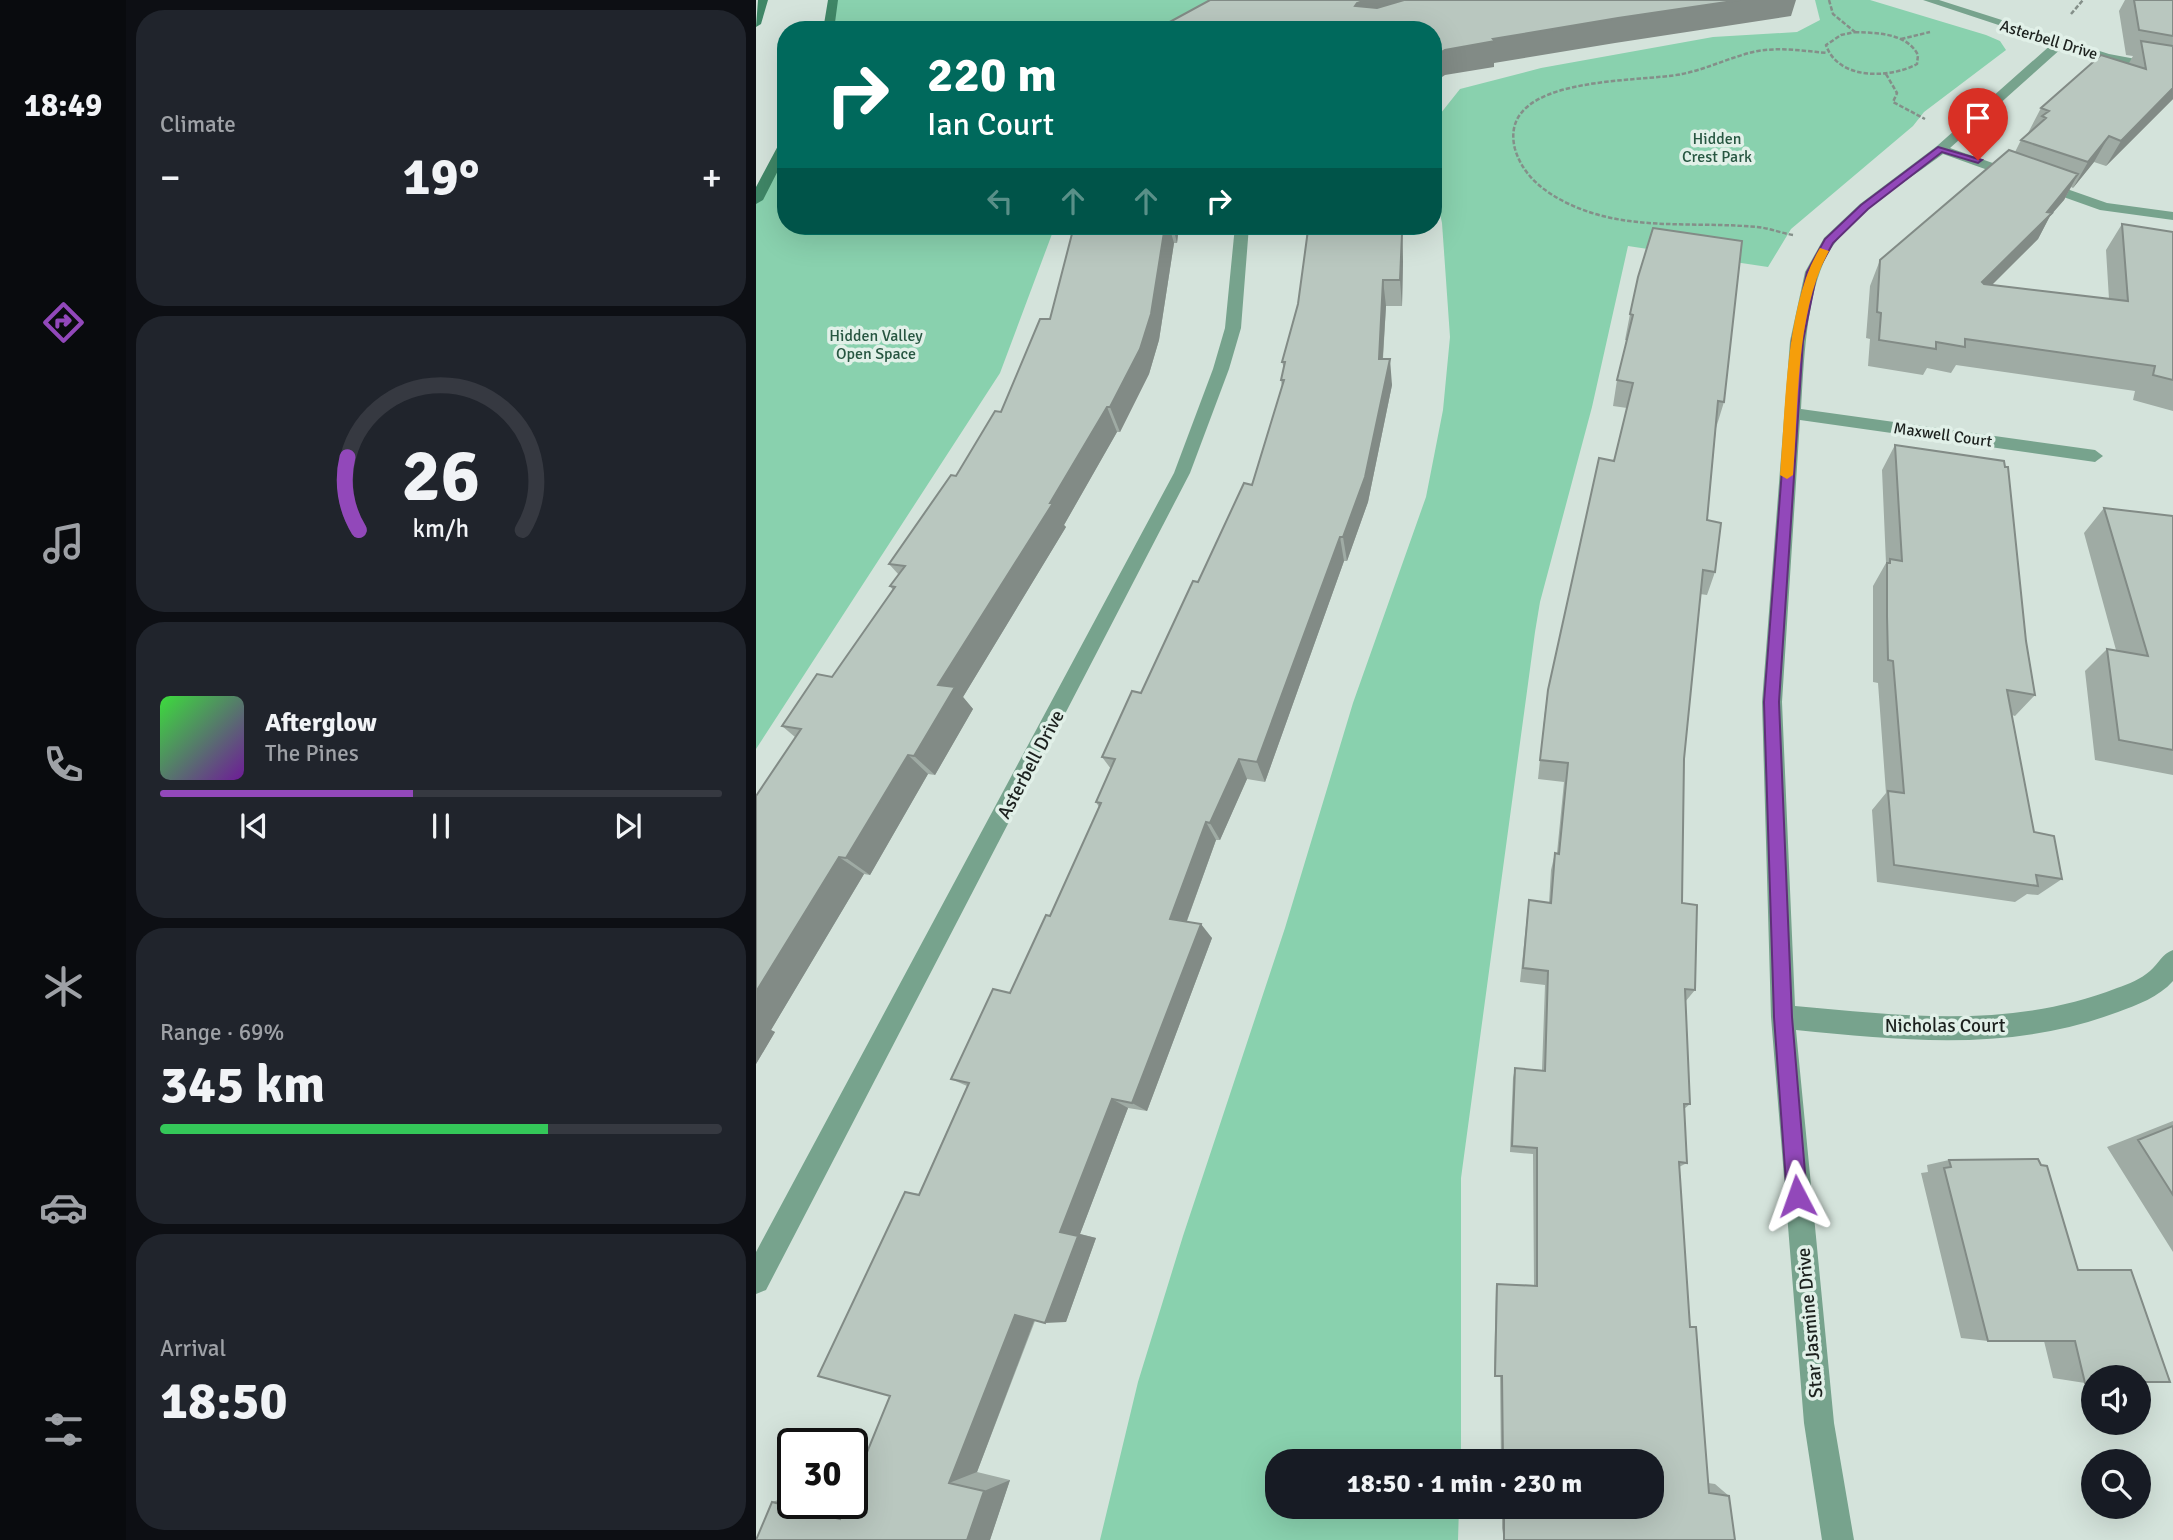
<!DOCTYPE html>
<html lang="en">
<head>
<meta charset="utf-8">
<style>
  :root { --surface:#171b24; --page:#20242c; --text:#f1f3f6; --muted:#9ea1a6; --line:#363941; --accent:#9248ba }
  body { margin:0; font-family:Signika,sans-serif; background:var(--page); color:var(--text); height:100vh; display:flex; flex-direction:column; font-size:26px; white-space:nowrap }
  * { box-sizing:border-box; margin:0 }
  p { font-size:23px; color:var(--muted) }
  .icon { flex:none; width:38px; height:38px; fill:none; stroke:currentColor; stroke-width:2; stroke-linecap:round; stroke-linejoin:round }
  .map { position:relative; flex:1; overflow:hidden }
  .panel { display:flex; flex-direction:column; gap:10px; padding:10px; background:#0d0f14; width:630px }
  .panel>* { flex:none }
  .hud { position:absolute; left:21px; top:21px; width:665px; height:214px; border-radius:28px; box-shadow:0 7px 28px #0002; background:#00695c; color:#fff; overflow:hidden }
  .controls { position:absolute; left:1325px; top:1365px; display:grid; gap:14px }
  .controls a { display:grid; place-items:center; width:70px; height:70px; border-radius:50%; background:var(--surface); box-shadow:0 7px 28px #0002; font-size:35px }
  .speed { position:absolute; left:21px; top:1428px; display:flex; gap:14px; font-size:35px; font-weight:700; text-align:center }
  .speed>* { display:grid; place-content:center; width:91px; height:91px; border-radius:50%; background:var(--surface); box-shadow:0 7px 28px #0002; line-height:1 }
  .speed .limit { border:4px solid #111; border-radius:10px; background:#fff; color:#111 }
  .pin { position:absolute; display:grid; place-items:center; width:60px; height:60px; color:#fff; margin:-72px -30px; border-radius:50% 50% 50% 0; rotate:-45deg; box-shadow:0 0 7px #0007 }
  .pin .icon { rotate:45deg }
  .me { position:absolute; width:77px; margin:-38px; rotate:356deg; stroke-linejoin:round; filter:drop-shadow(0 0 5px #0008) }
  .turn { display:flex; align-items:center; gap:24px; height:147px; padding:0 35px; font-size:32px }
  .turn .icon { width:91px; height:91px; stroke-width:2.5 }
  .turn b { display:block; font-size:49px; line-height:60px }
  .lanes { display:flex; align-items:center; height:66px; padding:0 35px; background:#0003; justify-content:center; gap:35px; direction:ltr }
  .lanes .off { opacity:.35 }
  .big { font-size:52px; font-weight:800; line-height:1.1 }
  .panel .card { flex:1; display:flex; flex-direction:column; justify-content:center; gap:10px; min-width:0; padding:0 24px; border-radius:28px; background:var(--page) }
  .panel .dial { align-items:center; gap:0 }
  .dial svg { height:182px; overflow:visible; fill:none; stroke:var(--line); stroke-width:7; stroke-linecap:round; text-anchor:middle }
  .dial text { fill:var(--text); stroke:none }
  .song { display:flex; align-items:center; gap:21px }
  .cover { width:84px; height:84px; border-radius:10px; background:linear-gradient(135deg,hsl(120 70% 55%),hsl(280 70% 35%)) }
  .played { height:7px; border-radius:4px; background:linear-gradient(90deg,var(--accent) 45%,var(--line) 45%) }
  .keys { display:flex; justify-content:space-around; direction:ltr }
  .heat { display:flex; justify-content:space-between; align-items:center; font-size:38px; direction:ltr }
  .charge { height:10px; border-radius:5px; background:linear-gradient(90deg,#34c759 69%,var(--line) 0) }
  .trip { position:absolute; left:509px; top:1449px; width:399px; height:70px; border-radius:28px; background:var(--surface); box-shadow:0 7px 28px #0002; font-weight:800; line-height:70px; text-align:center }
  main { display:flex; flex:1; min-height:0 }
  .tabs { display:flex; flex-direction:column; width:126px; justify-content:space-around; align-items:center; background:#090b0e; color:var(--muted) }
  .tabs .icon { width:49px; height:49px }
  .tabs .current { color:var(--accent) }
  .tabs b { font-size:32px; color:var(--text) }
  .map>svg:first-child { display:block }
  .green { fill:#89d1ae }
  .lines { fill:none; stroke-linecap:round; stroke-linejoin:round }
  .path { stroke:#848f89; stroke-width:2.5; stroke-dasharray:4.5 2; stroke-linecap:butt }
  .street { fill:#77a38d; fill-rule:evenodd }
  .secondary { fill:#3f8666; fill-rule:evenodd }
  .wall { fill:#9faba4 }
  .shaded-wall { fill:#828b86 }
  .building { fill:#b9c7bf; stroke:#828b86; stroke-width:2 }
  .route { fill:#9248ba; stroke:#5f2f79; stroke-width:2 }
  .slow { fill:#f59e0b }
  .labels { text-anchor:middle; stroke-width:7; stroke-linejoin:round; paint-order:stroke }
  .far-street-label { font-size:16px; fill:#1c211e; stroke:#e1f0e8 }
  .far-park-label { font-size:16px; fill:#275641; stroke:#e1f0e8 }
  .street-label { font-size:19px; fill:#1c211e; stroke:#e1f0e8 }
</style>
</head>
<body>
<main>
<nav class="tabs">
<b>18:49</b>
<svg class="icon current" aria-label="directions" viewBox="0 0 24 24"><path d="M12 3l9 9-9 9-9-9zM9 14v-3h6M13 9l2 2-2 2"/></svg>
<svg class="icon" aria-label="music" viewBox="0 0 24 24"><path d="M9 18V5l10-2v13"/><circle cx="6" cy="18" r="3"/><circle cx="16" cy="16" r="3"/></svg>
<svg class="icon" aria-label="phone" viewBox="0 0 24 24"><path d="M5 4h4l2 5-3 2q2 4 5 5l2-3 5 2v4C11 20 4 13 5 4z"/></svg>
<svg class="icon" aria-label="climate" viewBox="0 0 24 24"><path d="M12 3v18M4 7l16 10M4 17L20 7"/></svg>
<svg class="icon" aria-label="car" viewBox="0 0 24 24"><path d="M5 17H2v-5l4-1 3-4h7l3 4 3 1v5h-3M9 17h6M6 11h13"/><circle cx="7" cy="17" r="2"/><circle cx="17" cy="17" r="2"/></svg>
<svg class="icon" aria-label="filters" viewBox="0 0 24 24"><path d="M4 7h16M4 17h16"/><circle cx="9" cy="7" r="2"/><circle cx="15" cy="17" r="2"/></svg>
</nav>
<section class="panel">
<div class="card"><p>Climate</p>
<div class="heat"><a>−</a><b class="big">19°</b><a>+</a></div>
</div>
<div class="card dial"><svg viewBox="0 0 100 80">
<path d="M14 69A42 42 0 1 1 86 69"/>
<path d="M14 69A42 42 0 0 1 9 37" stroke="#9248ba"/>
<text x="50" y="56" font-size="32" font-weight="700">26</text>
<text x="50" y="72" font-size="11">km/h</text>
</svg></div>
<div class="card">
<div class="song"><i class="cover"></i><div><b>Afterglow</b><p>The Pines</p></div></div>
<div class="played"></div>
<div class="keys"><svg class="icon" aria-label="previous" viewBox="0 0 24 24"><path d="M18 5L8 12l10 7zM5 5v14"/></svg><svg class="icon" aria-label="pause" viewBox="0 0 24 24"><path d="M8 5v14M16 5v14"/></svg><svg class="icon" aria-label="next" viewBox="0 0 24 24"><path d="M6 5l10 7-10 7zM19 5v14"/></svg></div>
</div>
<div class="card"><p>Range · 69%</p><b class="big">345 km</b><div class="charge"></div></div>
<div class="card"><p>Arrival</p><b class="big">18:50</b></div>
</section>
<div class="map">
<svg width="1417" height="1540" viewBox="0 0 1417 1540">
  <rect width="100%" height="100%" fill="#d4e3db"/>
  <path class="green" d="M77,0H480L432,30H72Z
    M1059,0H1114L1230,35L1244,41L1250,50L1168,112L1157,126L1035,229L1012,267L872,246L836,407L784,602L779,632L705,1178V1461H522V1507H703L702,1540H344L382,1382L427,1236L529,928L597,703L670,497L687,410L694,337L686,223L677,182V123L704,89L785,68L957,37L1041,32L1064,20Z
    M30,142V226H299L244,373L0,749V200Z"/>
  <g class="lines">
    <path class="path" d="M1073,0L1077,14L1099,32
      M1315,14L1327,0
      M1099,32C1121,33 1151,33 1162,55L1161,64C1133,79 1082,80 1070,45L1085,35Z
      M1145,39L1174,32
      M1130,74L1141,93L1137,102L1169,119
      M1037,235C1025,233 1013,228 1001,227C937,221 872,232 813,204C788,192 767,176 759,149C740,74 883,83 926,74C952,69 976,56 1002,51C1025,47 1048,51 1071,53"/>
    <path class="street" d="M1167,0H1183L1353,54L1417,66V72L1351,60L1307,47L1194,148L1351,203L1417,212V220L1344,210L1187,154C1151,181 1107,207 1079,243C1050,280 1048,362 1045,409L1339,450L1347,456L1339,462L1044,420L1026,702L1039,1006C1147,1016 1257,1029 1361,988C1373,984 1385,979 1394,971C1403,963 1406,954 1417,950V981C1403,997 1381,1005 1362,1012C1255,1052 1152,1041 1040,1030L1078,1423L1098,1540H1066L1048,1423L1015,1017L1006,702L1034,341L1049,272L1068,238L1104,204L1181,146L1297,43Z
      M479,226H493L485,328L473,369L434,473L10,1290L0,1294V1252L418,473L457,369L469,328Z"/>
    <path class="secondary" d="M2,0H12L5,24L0,27Z
      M72,0H82L78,30H67Z
      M30,138V155L7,200L0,204V187L24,142Z"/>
  </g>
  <path class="wall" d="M1369,0H1417V99L1350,166L1338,162L1317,188L1315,187L1308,200L1294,216L1282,239L1235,285L1353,299L1350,250L1366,224L1417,232V411L1377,400L1379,391L1200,365L1195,373L1171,368L1167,375L1112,366L1114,339L1110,338L1114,286L1124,260L1259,152L1265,140L1272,133L1285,108L1373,63L1377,56L1370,55L1363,11Z
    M318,226H423L421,243H418L403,340L393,374L364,432H361L308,525L310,527L207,697L217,709L179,775L172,774L114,875L108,874L15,1030L19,1032L0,1064L39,737L26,726L76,677L137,590L134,586L143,575L133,564L200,476L245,412L294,319Z
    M549,226L646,234L647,261L646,306H630L627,359L636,385L612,502L591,561H588L509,782L491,779L464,840H460L431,921L456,938L391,1111L372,1108L324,1234L340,1238L310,1322L279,1321L221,1472L254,1480L234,1540H0L16,1502L37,1495V1503H96L134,1396L149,1192L163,1194L211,1086L195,1079L254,993L294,916L343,807L340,802L355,769L346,757L385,693L442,582L496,485L526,387L525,380L528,368L526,362L542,304L551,239Z
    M882,277L968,402L960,428L951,520L959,572L951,595L944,594L928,759L926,903L939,990L929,1002L934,1104L928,1109L931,1163L923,1167L934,1326L940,1327L952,1483L959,1484L973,1496L748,1540L746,1528V1507H896V1461H745L744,1376H739L738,1371L740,1284L778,1285L777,1154L754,1152L757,1078L759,1068L786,1070L789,985L764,982L771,916L773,900L793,903L795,870L799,853H801L808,782L782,779L789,711L792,690L858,461L871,408L857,406L861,380L871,340H869L874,314Z
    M1139,445L1270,641L1279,695L1259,716L1256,715L1278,832L1306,879L1282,895L1271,894L1259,902L1121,882L1116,810L1130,793L1122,683L1117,682V586L1130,563L1126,470Z
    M1348,508L1417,516V775L1339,760L1329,671L1351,649L1360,650L1328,533Z
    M1417,1121V1252L1351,1147Z
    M1282,1159L1329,1383L1297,1378L1288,1341H1232L1205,1338L1165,1173L1172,1172L1171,1165L1193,1160Z"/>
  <path class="shaded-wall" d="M610,0H725L655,11L599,6L601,3Z
    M984,0H1040L1035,16L859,43L738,63V67L689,75L677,83V57L689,50L737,39L862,18Z
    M1417,88V99L1350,166L1365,141Z
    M1353,136L1338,162L1317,188L1332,162Z
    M1322,174L1308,200L1294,216L1282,239L1213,308L1226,282L1291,212Z
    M409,226H413L418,243L403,340L393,374L364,432L354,407Z
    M417,226H423L421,243Z
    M646,234L647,261L646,306L644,280Z
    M627,280L630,306L625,385L623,359Z
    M634,359L636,385L612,502L591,561L587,537Z
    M351,407L361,432L308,525L310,527L207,697L217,709L179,775L158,756L182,685L294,503Z
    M584,537L588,561L509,782L501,762Z
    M152,755L172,774L114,875L90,858Z
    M483,759L491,779L464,840L454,823Z
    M450,822L460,840L426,934L414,919Z
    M83,857L108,874L15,1030L19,1032L0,1064V992Z
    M445,924L456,938L391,1111L376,1103Z
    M356,1099L372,1108L324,1234L340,1238L310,1322L289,1323L304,1232Z
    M281,1313L221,1472L193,1483L259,1315Z
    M254,1480L234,1540H211L228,1491Z"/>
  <path class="building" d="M454,0H610L601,3L599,6L621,8L648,0H984L862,18L737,39L739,41L689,50L677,57V30H399Z
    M1378,0H1417V36L1383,30Z
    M1385,41L1417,46V88L1365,141L1353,136L1332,162L1265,140L1290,118L1286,116L1293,111L1285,108L1345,55L1390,69Z
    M1253,150L1322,174L1291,212L1296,213L1226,282L1228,284L1372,301L1366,224L1417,232V380L1397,375L1399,366L1209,339V347L1180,342V349L1123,340L1125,313L1121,312L1124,260Z
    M318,226H409L395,314L384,349L354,407H351L294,503H297L182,685L199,687L158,756L152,755L90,858L83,857L0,992V796L45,729L26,726L61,674L76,677L139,587L134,586L149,566L133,564L195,475L200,476L239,411L245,412L284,319H294Z
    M549,226H645L646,234L644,280H627L623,359H634L609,477L587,537H584L501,762L483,759L454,823L450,822L414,919L445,924L376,1103L356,1099L304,1232L322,1236L289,1323L259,1315L193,1483L228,1491L211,1540H0L16,1502L84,1519L90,1503H96V1489L134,1396L62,1376L149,1192L163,1195L213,1083L195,1079L237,989L254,993L290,915L294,916L345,803L340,802L359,759L346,757L376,691L385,693L437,581L442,582L488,483L496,485L528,380H525L529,362H526L542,304L552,230H549Z
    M897,228L986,241L968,402L962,401L951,520L965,523L959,572L947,570L928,759L926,903L941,905L939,990L929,989L934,1104H928L931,1163L923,1162L934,1327H940L953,1493L973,1496L979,1540H748V1507H896V1461H747L746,1376H739L741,1284L781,1286V1148L756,1146L759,1068L789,1071L792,971L767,968L773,900L795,903L799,853L803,854L812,763L784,760L792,690L843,458L858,461L877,383L861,380L877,315L874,314L882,277Z
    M1139,445L1248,461L1249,467H1252L1270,641L1279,695L1251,690L1278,832L1298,836L1306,879L1280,875L1282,886L1138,865L1132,791L1148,793L1137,661L1132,660L1131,616V563H1134V559L1146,561Z
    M1348,508L1417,516V750L1363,740L1351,649L1392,656Z
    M1417,1126V1195L1382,1140Z
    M1282,1159L1285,1165L1291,1166L1322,1270H1375L1414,1382H1382V1377H1337V1383H1329L1319,1341H1232L1188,1168L1195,1167L1193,1160Z"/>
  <path class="route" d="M1182,147L1226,160L1222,163L1186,152L1112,209L1077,243L1061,272L1047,341L1023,702L1036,1017L1051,1196L1048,1203L1041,1206L1034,1203L1031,1196L1018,1017L1008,702L1036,341L1051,272L1069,239L1105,205Z"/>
  <path class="slow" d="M1064,248L1073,251C1039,312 1043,405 1037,475L1031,479L1024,475C1030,408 1029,305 1064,248Z"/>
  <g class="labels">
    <g class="far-street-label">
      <text transform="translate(1293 39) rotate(17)" y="6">Asterbell Drive</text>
      <text transform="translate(1187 434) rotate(8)" y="6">Maxwell Court</text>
    </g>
    <g class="far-park-label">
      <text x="961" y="144">Hidden<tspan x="961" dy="18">Crest Park</tspan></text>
      <text x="120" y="341">Hidden Valley<tspan x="120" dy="18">Open Space</tspan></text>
    </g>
    <g class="street-label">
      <text transform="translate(274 764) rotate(-62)" y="7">Asterbell Drive</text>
      <text x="1189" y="1032">Nicholas Court</text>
      <text transform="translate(1053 1323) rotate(-95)" y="7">Star Jasmine Drive</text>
    </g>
  </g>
</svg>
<div class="controls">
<a><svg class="icon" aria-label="sound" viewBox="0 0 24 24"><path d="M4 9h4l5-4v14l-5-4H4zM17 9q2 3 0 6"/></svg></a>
<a><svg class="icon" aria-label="search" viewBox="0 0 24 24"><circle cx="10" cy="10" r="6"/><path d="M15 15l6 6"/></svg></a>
</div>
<div class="speed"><div class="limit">30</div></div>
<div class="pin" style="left:1222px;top:160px;background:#d93025"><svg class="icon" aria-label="arrive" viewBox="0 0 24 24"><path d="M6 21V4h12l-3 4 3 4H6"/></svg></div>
<svg class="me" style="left:1041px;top:1196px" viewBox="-20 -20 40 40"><path d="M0-17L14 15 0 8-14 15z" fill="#9248ba" stroke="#fff" stroke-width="4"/></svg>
<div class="trip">18:50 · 1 min · 230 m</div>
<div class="hud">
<div class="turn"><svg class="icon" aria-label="right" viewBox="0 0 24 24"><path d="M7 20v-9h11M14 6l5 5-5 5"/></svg><div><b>220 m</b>Ian Court</div></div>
<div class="lanes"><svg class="icon off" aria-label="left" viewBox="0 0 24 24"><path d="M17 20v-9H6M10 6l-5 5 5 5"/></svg><svg class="icon off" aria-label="ahead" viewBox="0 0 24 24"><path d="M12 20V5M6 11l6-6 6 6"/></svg><svg class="icon off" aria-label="ahead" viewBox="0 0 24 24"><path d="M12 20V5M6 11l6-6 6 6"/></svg><svg class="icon" aria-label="right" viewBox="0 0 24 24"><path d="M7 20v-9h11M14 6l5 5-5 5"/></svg></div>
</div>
</div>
</main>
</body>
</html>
